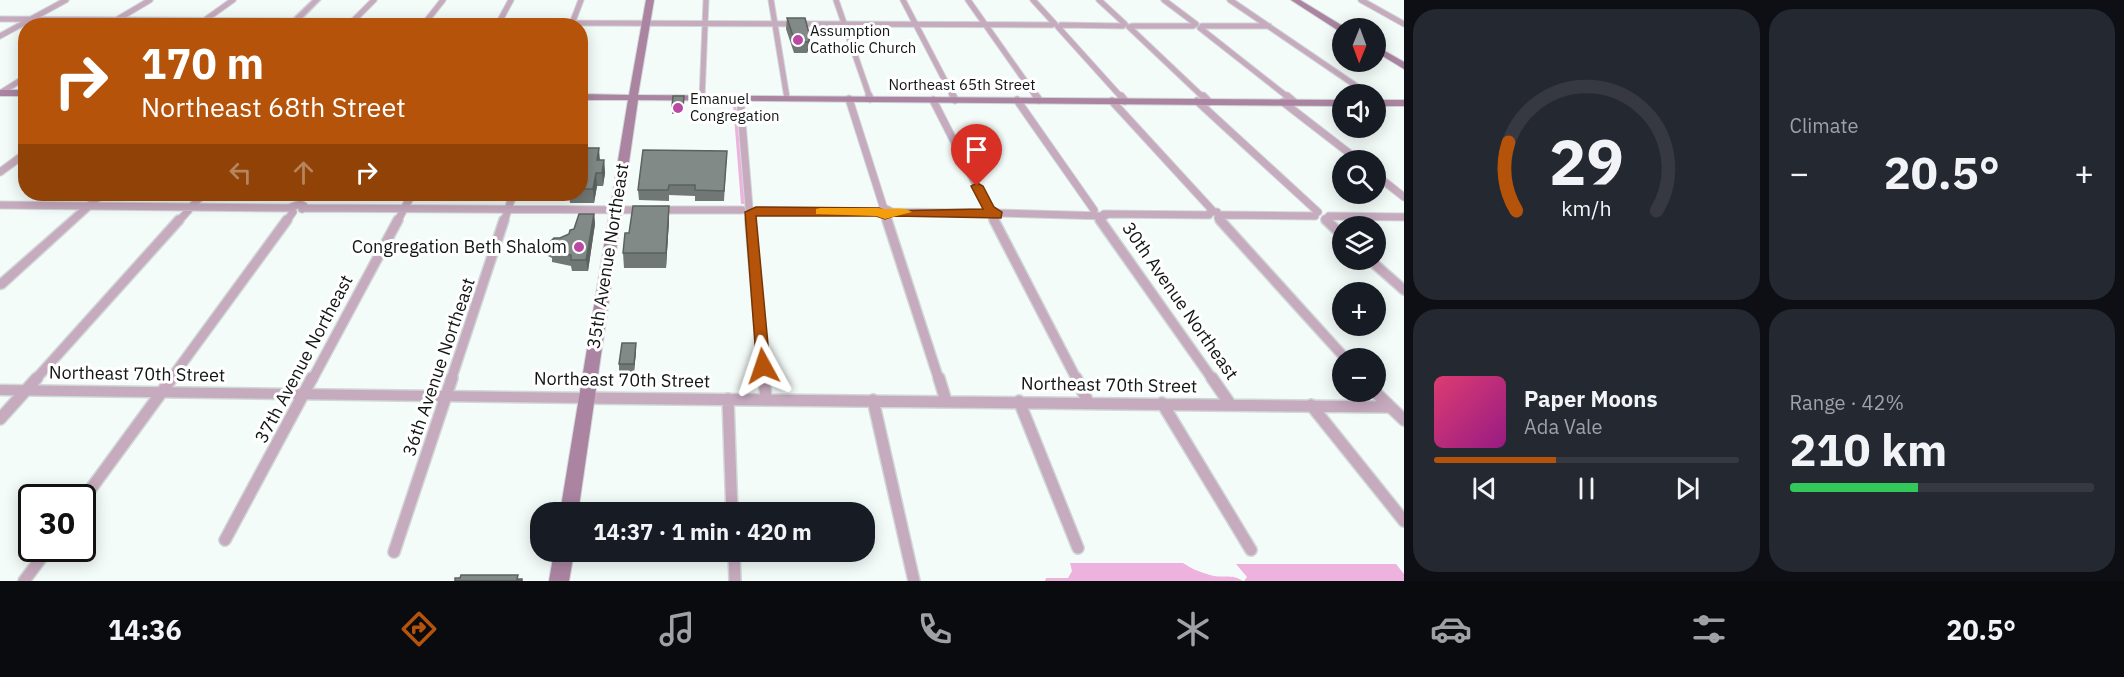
<!DOCTYPE html>
<html lang="en">
<head>
<meta charset="utf-8">
<style>
  :root { --surface:#171b24; --page:#242831; --text:#f1f3f6; --muted:#9ea1a6; --line:#363941; --accent:#b45309 }
  body { margin:0; font-family:"IBM Plex Sans",sans-serif; background:var(--page); color:var(--text); height:100vh; display:flex; flex-direction:column; font-size:22px; white-space:nowrap }
  * { box-sizing:border-box; margin:0 }
  p { font-size:20px; color:var(--muted) }
  .icon { flex:none; width:33px; height:33px; fill:none; stroke:currentColor; stroke-width:2; stroke-linecap:round; stroke-linejoin:round }
  .map { position:relative; flex:1; overflow:hidden }
  .drawer { display:flex; flex-direction:column; gap:9px; padding:9px; background:#0d0f14; width:720px }
  .drawer>* { flex:none }
  .guide { position:absolute; left:18px; top:18px; width:570px; height:183px; border-radius:24px; box-shadow:0 3px 15px #0003; background:#b45309; color:#fff; overflow:hidden }
  .needle { width:39px; rotate:181deg }
  .fabs { position:absolute; left:1332px; top:18px; display:grid; gap:12px }
  .fabs a { display:grid; place-items:center; width:54px; height:54px; border-radius:50%; background:var(--surface); box-shadow:0 3px 15px #0003; font-size:30px }
  .speed { position:absolute; left:18px; top:484px; display:flex; gap:12px; font-size:30px; font-weight:700; text-align:center }
  .speed>* { display:grid; place-content:center; width:78px; height:78px; border-radius:50%; background:var(--surface); box-shadow:0 3px 15px #0003; line-height:1 }
  .speed .limit { border:3px solid #111; border-radius:9px; background:#fff; color:#111 }
  .pin { position:absolute; display:grid; place-items:center; width:51px; height:51px; color:#fff; margin:-62px -26px; border-radius:50% 50% 50% 0; rotate:-45deg; box-shadow:0 0 6px #0007 }
  .pin .icon { rotate:45deg }
  .me { position:absolute; width:66px; margin:-33px; rotate:355deg; stroke-linejoin:round; filter:drop-shadow(0 0 4px #0008) }
  .turn { display:flex; align-items:center; gap:21px; height:126px; padding:0 24px; font-size:27px }
  .turn .icon { width:78px; height:78px; stroke-width:2.5 }
  .turn b { display:block; font-size:42px; line-height:51px }
  .lanes { display:flex; align-items:center; height:57px; padding:0 24px; background:#0003; justify-content:center; gap:30px; direction:ltr }
  .lanes .off { opacity:.35 }
  .big { font-size:45px; font-weight:700; line-height:1.1 }
  .drawer .card { flex:1; display:flex; flex-direction:column; justify-content:center; gap:9px; min-width:0; padding:0 21px; border-radius:24px; background:var(--page) }
  .drawer .dial { align-items:center; gap:0 }
  .dial svg { height:156px; overflow:visible; fill:none; stroke:var(--line); stroke-width:7; stroke-linecap:round; text-anchor:middle }
  .dial text { fill:var(--text); stroke:none }
  .song { display:flex; align-items:center; gap:18px }
  .cover { width:72px; height:72px; border-radius:9px; background:linear-gradient(135deg,hsl(340 70% 55%),hsl(310 70% 35%)) }
  .played { height:6px; border-radius:3px; background:linear-gradient(90deg,var(--accent) 40%,var(--line) 40%) }
  .keys { display:flex; justify-content:space-around; direction:ltr }
  .heat { display:flex; justify-content:space-between; align-items:center; font-size:33px; direction:ltr }
  .charge { height:9px; border-radius:4px; background:linear-gradient(90deg,#34c759 42%,var(--line) 0) }
  .drawer .tiles { flex:1; display:grid; gap:9px; grid-template-columns:repeat(2,1fr) }
  .trip { position:absolute; left:530px; top:502px; width:345px; height:60px; border-radius:24px; background:var(--surface); box-shadow:0 3px 15px #0003; font-weight:700; line-height:60px; text-align:center }
  .tabs { display:flex; height:96px; justify-content:space-around; align-items:center; background:#090b0e; color:var(--muted) }
  .tabs .icon { width:42px; height:42px }
  .tabs .on { color:var(--accent) }
  .tabs b { font-size:27px; color:var(--text) }
  main { display:flex; flex:1; min-height:0 }
  .map>svg:first-child { display:block }
  .green { fill:#eeb2df }
  .lines { fill:none; stroke-linecap:round; stroke-linejoin:round }
  .minor-far3-casing { stroke:#d0d7d6; stroke-width:7 }
  .minor-far2-casing { stroke:#d0d7d6; stroke-width:9 }
  .minor-far1-casing { stroke:#d0d7d6; stroke-width:12 }
  .minor-casing { stroke:#d0d7d6; stroke-width:14 }
  .tertiary-casing { stroke:#d0d7d6; stroke-width:3 }
  .secondary-casing { stroke:#d0d7d6; stroke-width:2 }
  .minor-far3 { stroke:#c6aabe; stroke-width:5 }
  .minor-far2 { stroke:#c6aabe; stroke-width:7 }
  .minor-far1 { stroke:#c6aabe; stroke-width:9 }
  .minor { stroke:#c6aabe; stroke-width:11 }
  .tertiary { fill:#c6aabe; fill-rule:evenodd }
  .secondary { fill:#ab84a1; fill-rule:evenodd }
  .wall { fill:#707775 }
  .shaded-wall { fill:#5b615f }
  .building { fill:#828a88; stroke:#5b615f; stroke-width:1.5 }
  .route { fill:#b45309; stroke:#753606; stroke-width:1.5 }
  .slow { fill:#f59e0b }
  .poi-dot { fill:#ba49a4; stroke:#fff; stroke-width:2 }
  .labels { text-anchor:middle; stroke-width:6; stroke-linejoin:round; paint-order:stroke }
  .far-poi-label { font-size:15px; fill:#141616; stroke:#fff; text-anchor:start }
  .far-street-label { font-size:15px; fill:#141616; stroke:#fff }
  .poi-label { font-size:18px; fill:#141616; stroke:#fff; text-anchor:end }
  .street-label { font-size:18px; fill:#141616; stroke:#fff }
</style>
</head>
<body>
<main>
<div class="map">
<svg width="1404" height="581" viewBox="0 0 1404 581">
  <rect width="100%" height="100%" fill="#f4fcfa"/>
  <path class="green" d="M733,104H736L745,204H741Z
    M1070,563H1183C1192,569 1200,572 1210,575C1222,579 1231,573 1243,581H1045L1046,578H1068L1072,571Z
    M1236,564H1396L1404,574V581H1244L1247,577Z"/>
  <g class="lines">
    <defs>
      <path id="minor-far3" d="M771,0L787,98
        M836,0L870,98
        M903,0L954,98
        M968,0L1037,98
        M1033,0L1055,24
        M1099,0L1125,24
        M1164,0L1196,24
        M1230,0L1368,94
        M1361,0L1404,24
        M0,19L568,23
        M118,19L150,0
        M205,20L233,0
        M573,21L581,0
        M352,22L374,0
        M577,23L1052,25
        M424,24L443,0
        M1061,25L1123,26
        M497,26L511,0
        M1132,26H1193
        M1202,26H1269
        M1058,27L1122,98
        M1129,27L1204,98
        M1200,28L1289,98
        M0,36L66,0
        M0,93L26,77
        M702,98L706,0"/>
      <path id="minor-far2" d="M869,96L870,99
        M953,96L955,100
        M1036,96L1039,100
        M1121,96L1125,101
        M1203,96L1209,102
        M1287,96L1294,102
        M740,98L749,207
        M849,99L884,209
        M933,100L989,210
        M1017,100L1094,210
        M1112,101L1213,211
        M1197,101L1318,212
        M1283,102L1358,160
        M0,172L26,153
        M1376,175L1404,197
        M0,205L289,208L300,204L304,206L302,209
        M303,208L643,210
        M884,208L892,212L885,216L879,212Z
        M657,210H742
        M756,211L879,212
        M892,212L984,213
        M997,213L1105,216
        M749,214L750,222
        M1104,214L1209,215L1210,212H1217
        M1222,215L1315,216
        M886,216L888,222
        M992,216L995,222
        M1329,216L1404,217
        M1099,218L1102,222
        M1218,218L1221,222
        M1325,219L1328,222
        M178,222L203,194
        M286,222L293,212
        M397,222L412,194
        M504,222L513,194"/>
      <path id="minor-far1" d="M750,220L764,380
        M887,220L939,380
        M994,220L1077,380
        M1100,220L1213,380
        M1220,220L1345,358
        M1326,220L1342,235
        M1370,260L1404,290
        M35,380L179,220
        M170,380L287,220
        M312,380L398,220
        M451,380L504,220"/>
      <path id="minor" d="M764,378L766,399
        M939,378L946,401
        M1076,378L1088,402
        M1212,378L1230,404
        M1375,392L1404,420
        M586,398L1389,407
        M728,399L732,513
        M873,400L914,581
        M1019,401L1078,548
        M1162,403L1251,550
        M1311,405L1404,521
        M0,419L37,378
        M82,501L172,378
        M225,540L312,378
        M394,552L452,378
        M734,552L735,581
        M24,581L48,549"/>
      <path id="tertiary" d="M313,0H320L294,26H286Z
        M97,194H107L4,288L0,289V279Z
        M0,385L586,393L591,395L593,398L591,401L586,403L0,395Z"/>
      <path id="secondary" d="M646,0H654L638,95L1342,100V106L638,100L578,513H560L628,100H580V94L629,95Z
        M1291,0H1300L1346,28L1339,31Z
        M1376,46L1404,62V69L1376,52Z
        M0,90H26V96H0Z
        M1376,100H1404V106H1376Z
        M554,552H574L569,581H549Z"/>
    </defs>
    <use href="#minor-far3" class="minor-far3-casing"/>
    <use href="#minor-far2" class="minor-far2-casing"/>
    <use href="#minor-far1" class="minor-far1-casing"/>
    <use href="#minor" class="minor-casing"/>
    <use href="#tertiary" class="tertiary-casing"/>
    <use href="#secondary" class="secondary-casing"/>
    <use href="#minor-far3" class="minor-far3"/>
    <use href="#minor-far2" class="minor-far2"/>
    <use href="#minor-far1" class="minor-far1"/>
    <use href="#minor" class="minor"/>
    <use href="#tertiary" class="tertiary"/>
    <use href="#secondary" class="secondary"/>
  </g>
  <path class="wall" d="M787,18L810,37L809,48L807,53H794L786,29Z
    M673,96H684L683,113L672,114Z
    M580,148L600,160H604L605,173L603,186H597L594,203H570L569,194H580Z
    M727,151L724,201H695V196L669,195V201L639,200L638,190Z
    M133,194H154L148,199H136Z
    M669,206V220L666,268H624L623,253L629,233Z
    M594,214L595,224L588,271H572L571,266L552,262V258L548,256L547,245L569,234Z
    M636,343V351L634,372H619V364Z"/>
  <path class="shaded-wall" d="M810,37L809,48L807,53L808,42Z
    M599,148L600,161L598,173L597,160Z
    M604,160L605,173L603,186L602,173Z
    M596,173L597,186L594,203L593,189Z
    M145,194H154L148,199Z
    M669,206V220L666,268V253Z
    M594,214L595,224L588,271L586,260Z
    M636,343V351L634,372V364Z"/>
  <path class="building" d="M787,18H805L810,37L808,42H795Z
    M673,96H684L683,107H672Z
    M580,148H599L597,160H604L602,173H596L593,189H580Z
    M643,150L727,151L724,191L695,190V185H669L668,190H638Z
    M633,206H669L666,253H623L625,233H629Z
    M579,214H594L586,260H571V255L551,251V247L547,245L554,238H560L569,234L570,230L574,229Z
    M622,343H636L634,364H619Z
    M461,575H518L517,579H522V581H455V578H460Z"/>
  <path class="route" d="M977,183L983,186L994,207L1002,212L1001,218L894,216L885,219L876,216H756L770,366L763,371L757,370L745,212L756,207L879,208L885,211L983,209L971,186Z"/>
  <path class="slow" d="M820,208H879C889,211 902,205 912,212L885,219L876,216L816,214V209Z"/>
  <g class="poi-dot">
    <circle cx="798" cy="40" r="6"/>
    <circle cx="678" cy="108" r="6"/>
    <circle cx="579" cy="247" r="6"/>
  </g>
  <g class="labels">
    <g class="far-poi-label">
      <text x="810" y="36">Assumption<tspan x="810" dy="17">Catholic Church</tspan></text>
      <text x="690" y="104">Emanuel<tspan x="690" dy="17">Congregation</tspan></text>
    </g>
    <g class="far-street-label">
      <text x="962" y="90">Northeast 65th Street</text>
    </g>
    <g class="poi-label">
      <text x="567" y="253">Congregation Beth Shalom</text>
    </g>
    <g class="street-label">
      <text transform="translate(608 256) rotate(-81)" y="6">35th Avenue Northeast</text>
      <text transform="translate(1180 301) rotate(55)" y="6">30th Avenue Northeast</text>
      <text transform="translate(304 359) rotate(-62)" y="6">37th Avenue Northeast</text>
      <text transform="translate(439 367) rotate(-71)" y="6">36th Avenue Northeast</text>
      <text transform="translate(137 374) rotate(1)" y="6">Northeast 70th Street</text>
      <text transform="translate(622 380) rotate(1)" y="6">Northeast 70th Street</text>
      <text transform="translate(1109 385) rotate(1)" y="6">Northeast 70th Street</text>
    </g>
  </g>
</svg>
<div class="fabs">
<a><svg class="needle" viewBox="-14 -14 28 28"><path d="M0-13l5 13h-10z" fill="#e53935"/><path d="M0 13l5-13h-10z" fill="#9ea1a6"/></svg></a>
<a><svg class="icon" aria-label="sound" viewBox="0 0 24 24"><path d="M4 9h4l5-4v14l-5-4H4zM17 9q2 3 0 6"/></svg></a>
<a><svg class="icon" aria-label="search" viewBox="0 0 24 24"><circle cx="10" cy="10" r="6"/><path d="M15 15l6 6"/></svg></a>
<a><svg class="icon" aria-label="layers" viewBox="0 0 24 24"><path d="M12 4l9 5-9 5-9-5zM3 14l9 5 9-5"/></svg></a>
<a>+</a>
<a>−</a>
</div>
<div class="speed"><div class="limit">30</div></div>
<div class="pin" style="left:977px;top:186px;background:#d93025"><svg class="icon" aria-label="arrive" viewBox="0 0 24 24"><path d="M6 21V4h12l-3 4 3 4H6"/></svg></div>
<svg class="me" style="left:763px;top:366px" viewBox="-20 -20 40 40"><path d="M0-17L14 15 0 8-14 15z" fill="#b45309" stroke="#fff" stroke-width="4"/></svg>
<div class="trip">14:37 · 1 min · 420 m</div>
<div class="guide">
<div class="turn"><svg class="icon" aria-label="right" viewBox="0 0 24 24"><path d="M7 20v-9h11M14 6l5 5-5 5"/></svg><div><b>170 m</b>Northeast 68th Street</div></div>
<div class="lanes"><svg class="icon off" aria-label="left" viewBox="0 0 24 24"><path d="M17 20v-9H6M10 6l-5 5 5 5"/></svg><svg class="icon off" aria-label="ahead" viewBox="0 0 24 24"><path d="M12 20V5M6 11l6-6 6 6"/></svg><svg class="icon" aria-label="right" viewBox="0 0 24 24"><path d="M7 20v-9h11M14 6l5 5-5 5"/></svg></div>
</div>
</div>
<section class="drawer">
<div class="tiles">
<div class="card dial"><svg viewBox="0 0 100 80">
<path d="M14 69A42 42 0 1 1 86 69"/>
<path d="M14 69A42 42 0 0 1 10 34" stroke="#b45309"/>
<text x="50" y="56" font-size="32" font-weight="700">29</text>
<text x="50" y="72" font-size="11">km/h</text>
</svg></div>
<div class="card"><p>Climate</p>
<div class="heat"><a>−</a><b class="big">20.5°</b><a>+</a></div>
</div>
<div class="card">
<div class="song"><i class="cover"></i><div><b>Paper Moons</b><p>Ada Vale</p></div></div>
<div class="played"></div>
<div class="keys"><svg class="icon" aria-label="previous" viewBox="0 0 24 24"><path d="M18 5L8 12l10 7zM5 5v14"/></svg><svg class="icon" aria-label="pause" viewBox="0 0 24 24"><path d="M8 5v14M16 5v14"/></svg><svg class="icon" aria-label="next" viewBox="0 0 24 24"><path d="M6 5l10 7-10 7zM19 5v14"/></svg></div>
</div>
<div class="card"><p>Range · 42%</p><b class="big">210 km</b><div class="charge"></div></div>
</div>
</section>
</main>
<nav class="tabs">
<b>14:36</b>
<svg class="icon on" aria-label="directions" viewBox="0 0 24 24"><path d="M12 3l9 9-9 9-9-9zM9 14v-3h6M13 9l2 2-2 2"/></svg>
<svg class="icon" aria-label="music" viewBox="0 0 24 24"><path d="M9 18V5l10-2v13"/><circle cx="6" cy="18" r="3"/><circle cx="16" cy="16" r="3"/></svg>
<svg class="icon" aria-label="phone" viewBox="0 0 24 24"><path d="M5 4h4l2 5-3 2q2 4 5 5l2-3 5 2v4C11 20 4 13 5 4z"/></svg>
<svg class="icon" aria-label="climate" viewBox="0 0 24 24"><path d="M12 3v18M4 7l16 10M4 17L20 7"/></svg>
<svg class="icon" aria-label="car" viewBox="0 0 24 24"><path d="M5 17H2v-5l4-1 3-4h7l3 4 3 1v5h-3M9 17h6M6 11h13"/><circle cx="7" cy="17" r="2"/><circle cx="17" cy="17" r="2"/></svg>
<svg class="icon" aria-label="filters" viewBox="0 0 24 24"><path d="M4 7h16M4 17h16"/><circle cx="9" cy="7" r="2"/><circle cx="15" cy="17" r="2"/></svg>
<b>20.5°</b>
</nav>
</body>
</html>
